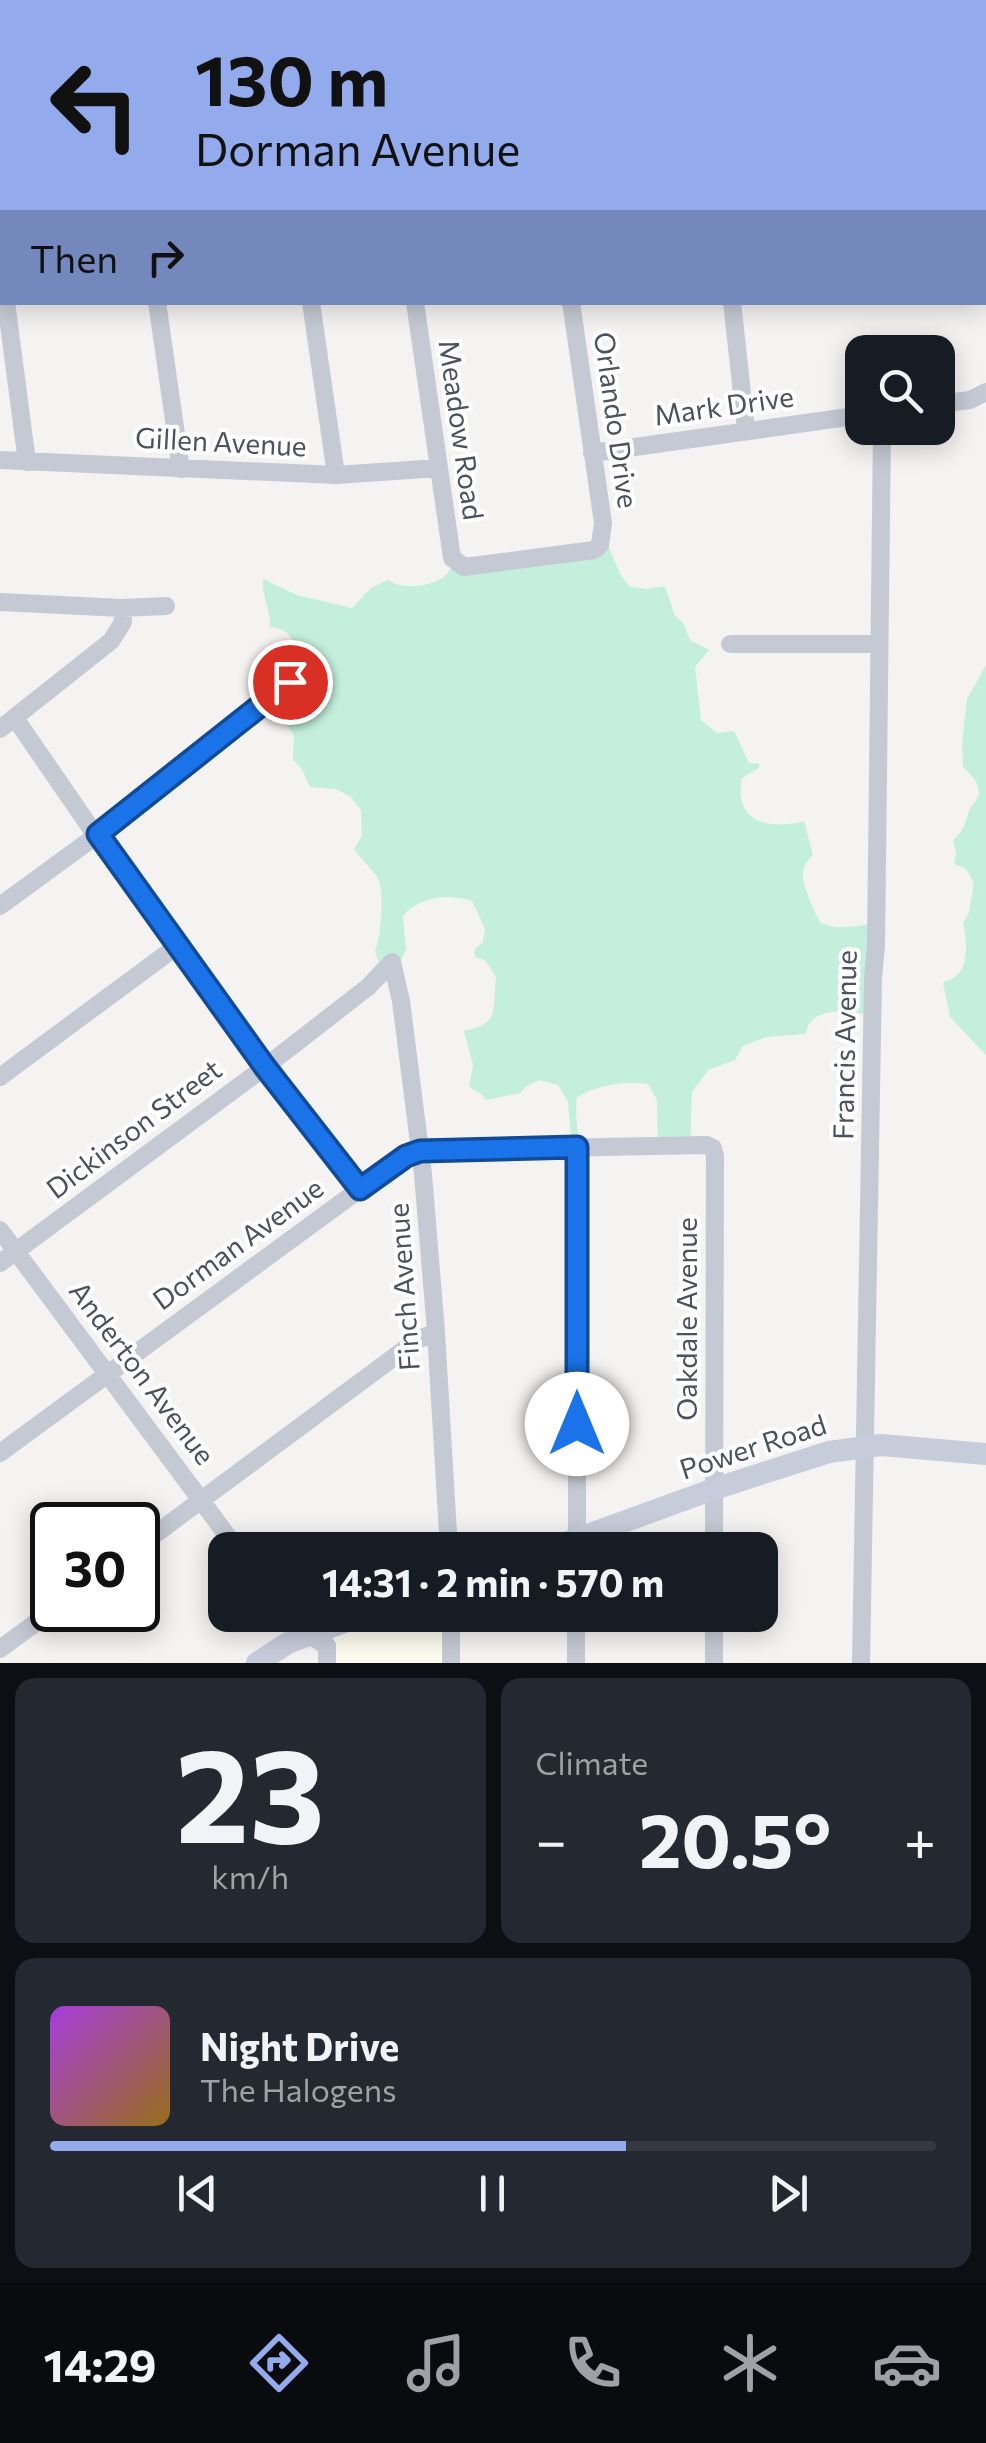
<!DOCTYPE html>
<html lang="en">
<head>
<meta charset="utf-8">
<style>
  :root { --surface:#171b24; --page:#242831; --text:#f1f3f6; --muted:#9ea1a6; --line:#363941; --accent:#93aaed }
  body { margin:0; font-family:Commissioner,sans-serif; background:var(--page); color:var(--text); height:100vh; display:flex; flex-direction:column; font-size:38px; white-space:nowrap }
  * { box-sizing:border-box; margin:0 }
  p { font-size:32px; color:var(--muted) }
  .icon { flex:none; width:55px; height:55px; fill:none; stroke:currentColor; stroke-width:2; stroke-linecap:round; stroke-linejoin:round }
  .map { position:relative; height:1663px; overflow:hidden }
  .drawer { display:flex; flex-direction:column; gap:15px; padding:15px; background:#0d0f14; flex:1 }
  .drawer>* { flex:none }
  .top-card { position:absolute; left:0px; top:0px; width:988px; height:305px; box-shadow:0 5px 25px #0003; background:#93aaed; color:#111; overflow:hidden }
  .fabs { position:absolute; left:845px; top:335px; display:grid; gap:20px }
  .fabs a { display:grid; place-items:center; width:110px; height:110px; border-radius:20px; background:var(--surface); box-shadow:0 5px 25px #0003; font-size:50px }
  .speed { position:absolute; left:30px; top:1502px; display:flex; gap:20px; font-size:50px; font-weight:700; text-align:center }
  .speed>* { display:grid; place-content:center; width:130px; height:130px; border-radius:50%; background:var(--surface); box-shadow:0 5px 25px #0003; line-height:1 }
  .speed .limit { border:5px solid #111; border-radius:15px; background:#fff; color:#111 }
  .pin { position:absolute; display:grid; place-items:center; width:85px; height:85px; color:#fff; margin:-42px; border:5px solid #fff; border-radius:50%; box-shadow:0 2px 10px #0007 }
  .me { position:absolute; width:110px; margin:-55px; rotate:0deg; stroke-linejoin:round; filter:drop-shadow(0 0 8px #0008) }
  .turn { display:flex; align-items:center; gap:35px; height:210px; padding:0 30px; font-size:45px }
  .turn .icon { width:130px; height:130px; stroke-width:2.5 }
  .turn b { display:block; font-size:70px; line-height:85px }
  .then { display:flex; align-items:center; height:95px; padding:0 30px; background:#0003; gap:20px; font-size:38px }
  .big { font-size:75px; font-weight:700; line-height:1.1 }
  .drawer .widget { flex:1; display:flex; flex-direction:column; justify-content:center; gap:15px; min-width:0; padding:0 35px; border-radius:20px; background:var(--page) }
  .drawer .dial { align-items:center; gap:0 }
  .dial b { font-size:130px; line-height:1 }
  .song { display:flex; align-items:center; gap:30px }
  .cover { width:120px; height:120px; border-radius:15px; background:linear-gradient(135deg,hsl(280 70% 55%),hsl(40 70% 35%)) }
  .played { height:10px; border-radius:5px; background:linear-gradient(90deg,var(--accent) 65%,var(--line) 65%) }
  .keys { display:flex; justify-content:space-around; direction:ltr }
  .heat { display:flex; justify-content:space-between; align-items:center; font-size:55px; direction:ltr }
  .drawer .tiles { flex:1; display:grid; gap:15px; grid-template-columns:1fr 1fr }
  .widget:last-child { grid-column:span 2 }
  .trip { position:absolute; left:208px; top:1532px; width:570px; height:100px; border-radius:20px; background:var(--surface); box-shadow:0 5px 25px #0003; font-weight:700; line-height:100px; text-align:center }
  .dock { display:flex; height:160px; justify-content:space-around; align-items:center; background:#090b0e; color:var(--muted) }
  .dock .icon { width:70px; height:70px }
  .dock .selected { color:var(--accent) }
  .dock b { font-size:45px; color:var(--text) }
  .map>svg:first-child { display:block }
  .commercial { fill:#fcfbee }
  .green { fill:#c3efdc }
  .lines { fill:none; stroke-linecap:round; stroke-linejoin:round }
  .street { stroke:#c4c9d3; stroke-width:18 }
  .secondary { stroke:#c6ccda; stroke-width:22 }
  .route-casing { stroke:#114b97; stroke-width:25 }
  .route { stroke:#1a73e8; stroke-width:18 }
  .labels { text-anchor:middle; stroke-width:8; stroke-linejoin:round; paint-order:stroke }
  .street-label { font-size:28px; fill:#4a515f; stroke:#fff }
</style>
</head>
<body>
<div class="map">
<svg width="986" height="1663" viewBox="0 0 986 1663">
  <rect width="100%" height="100%" fill="#f4f3f2"/>
  <path class="commercial" d="M367,1615H450L449,1663H322L327,1630Z"/>
  <path class="green" d="M603,542L609,547L620,574L630,587L647,589L665,586L675,616L683,623L690,640L709,650L695,667L701,720L717,733L734,731L749,763L759,764V768L742,778C733,823 769,830 804,821L813,855C807,861 802,868 803,877C803,884 816,919 822,923C835,931 859,925 873,924L870,1015C849,1012 810,1004 806,1034L766,1037L743,1046L735,1060L708,1070L692,1092L690,1147H658L657,1100L648,1084C624,1081 597,1085 577,1097C574,1114 579,1132 579,1149H572L568,1102L558,1085L539,1080L527,1086L520,1093L486,1100L481,1094L469,1087L473,1065L464,1031C501,1023 492,1011 496,977L485,960L475,957L474,950L483,942L485,929L472,901C450,894 419,896 403,916L406,950L392,977L384,979L375,951C381,936 386,889 376,875C369,866 361,859 354,849L362,836L361,810L351,797L336,789L310,787L302,770L293,759L294,736L274,702L298,683L304,674C297,653 296,628 270,627C271,610 262,600 263,579L297,595L352,608L371,588L388,580C402,590 429,587 444,577C448,574 450,569 453,564Z
    M986,665V1055L950,1017L943,982C970,977 968,944 963,924L969,912L974,883L966,869L954,864L956,854L953,840C964,831 965,824 969,811C971,806 976,802 978,797C982,786 971,774 963,767L962,744L967,699Z"/>
  <g class="lines">
    <path class="street" d="M115,0V2
      M271,0V2
      M529,0L530,2
      M897,0L899,2
      M378,2L396,0
      M0,56H2
      M985,164L986,167
      M0,262L2,280
      M6,302L27,462
      M157,302L181,469
      M311,302L336,475
      M415,302L452,558L464,567L594,550L600,545L603,523L571,302
      M732,302L746,430
      M938,404L970,400L986,392
      M592,453L862,415
      M0,460L336,475L439,468
      M0,602L122,608L166,606
      M730,644H879
      M15,718L105,849L265,1067L360,1189
      M0,729L111,641L123,622L122,608
      M0,906L97,835L290,682
      M392,962L401,1001L423,1174L436,1332L449,1550
      M0,1077L177,946
      M0,1230L238,1550
      M0,1263L265,1067L368,987L392,962
      M0,1453L405,1156L420,1151L437,1150L707,1145L713,1148L715,1156L714,1550
      M138,1547L417,1340L436,1332
      M577,1550V1147
      M284,1615L290,1623L327,1646V1663
      M576,1615V1663
      M714,1615V1663
      M0,1649L53,1610
      M451,1663V1615
      M861,1663L873,978L876,946L882,428"/>
    <path class="secondary" d="M546,1550L714,1489L829,1452L881,1445L986,1454
      M257,1663L288,1643L363,1615"/>
  </g>
  <g class="lines">
    <defs>
      <path id="route" d="M290,682L98,834L265,1067L360,1189L406,1156L420,1151L577,1147V1424"/>
    </defs>
    <use href="#route" class="route-casing"/>
    <use href="#route" class="route"/>
  </g>
  <g class="labels">
    <g class="street-label">
      <text transform="translate(724 406) rotate(-8)" y="10">Mark Drive</text>
      <text transform="translate(616 420) rotate(82)" y="10">Orlando Drive</text>
      <text transform="translate(461 430) rotate(82)" y="10">Meadow Road</text>
      <text transform="translate(221 442) rotate(3)" y="10">Gillen Avenue</text>
      <text transform="translate(845 1045) rotate(-89)" y="10">Francis Avenue</text>
      <text transform="translate(134 1129) rotate(-37)" y="10">Dickinson Street</text>
      <text transform="translate(238 1244) rotate(-36)" y="10">Dorman Avenue</text>
      <text transform="translate(404 1287) rotate(-94)" y="10">Finch Avenue</text>
      <text transform="translate(687 1319) rotate(-90)" y="10">Oakdale Avenue</text>
      <text transform="translate(142 1373) rotate(53)" y="10">Anderton Avenue</text>
      <text transform="translate(753 1447) rotate(-18)" y="10">Power Road</text>
    </g>
  </g>
</svg>
<div class="fabs">
<a><svg class="icon" aria-label="search" viewBox="0 0 24 24"><circle cx="10" cy="10" r="6"/><path d="M15 15l6 6"/></svg></a>
</div>
<div class="speed"><div class="limit">30</div></div>
<div class="pin" style="left:290px;top:682px;background:#d93025"><svg class="icon" aria-label="arrive" viewBox="0 0 24 24"><path d="M6 21V4h12l-3 4 3 4H6"/></svg></div>
<svg class="me" style="left:577px;top:1424px" viewBox="-20 -20 40 40"><circle r="19" fill="#fff"/><path d="M0-13L10 11 0 6-10 11z" fill="#1a73e8"/></svg>
<div class="trip">14:31 · 2 min · 570 m</div>
<div class="top-card">
<div class="turn"><svg class="icon" aria-label="left" viewBox="0 0 24 24"><path d="M17 20v-9H6M10 6l-5 5 5 5"/></svg><div><b>130 m</b>Dorman Avenue</div></div>
<div class="then">Then<svg class="icon" aria-label="right" viewBox="0 0 24 24"><path d="M7 20v-9h11M14 6l5 5-5 5"/></svg></div>
</div>
</div>
<section class="drawer">
<div class="tiles">
<div class="widget dial"><b>23</b><p>km/h</p></div>
<div class="widget"><p>Climate</p>
<div class="heat"><a>−</a><b class="big">20.5°</b><a>+</a></div>
</div>
<div class="widget">
<div class="song"><i class="cover"></i><div><b>Night Drive</b><p>The Halogens</p></div></div>
<div class="played"></div>
<div class="keys"><svg class="icon" aria-label="previous" viewBox="0 0 24 24"><path d="M18 5L8 12l10 7zM5 5v14"/></svg><svg class="icon" aria-label="pause" viewBox="0 0 24 24"><path d="M8 5v14M16 5v14"/></svg><svg class="icon" aria-label="next" viewBox="0 0 24 24"><path d="M6 5l10 7-10 7zM19 5v14"/></svg></div>
</div>
</div>
</section>
<nav class="dock">
<b>14:29</b>
<svg class="icon selected" aria-label="directions" viewBox="0 0 24 24"><path d="M12 3l9 9-9 9-9-9zM9 14v-3h6M13 9l2 2-2 2"/></svg>
<svg class="icon" aria-label="music" viewBox="0 0 24 24"><path d="M9 18V5l10-2v13"/><circle cx="6" cy="18" r="3"/><circle cx="16" cy="16" r="3"/></svg>
<svg class="icon" aria-label="phone" viewBox="0 0 24 24"><path d="M5 4h4l2 5-3 2q2 4 5 5l2-3 5 2v4C11 20 4 13 5 4z"/></svg>
<svg class="icon" aria-label="climate" viewBox="0 0 24 24"><path d="M12 3v18M4 7l16 10M4 17L20 7"/></svg>
<svg class="icon" aria-label="car" viewBox="0 0 24 24"><path d="M5 17H2v-5l4-1 3-4h7l3 4 3 1v5h-3M9 17h6M6 11h13"/><circle cx="7" cy="17" r="2"/><circle cx="17" cy="17" r="2"/></svg>
</nav>
</body>
</html>
